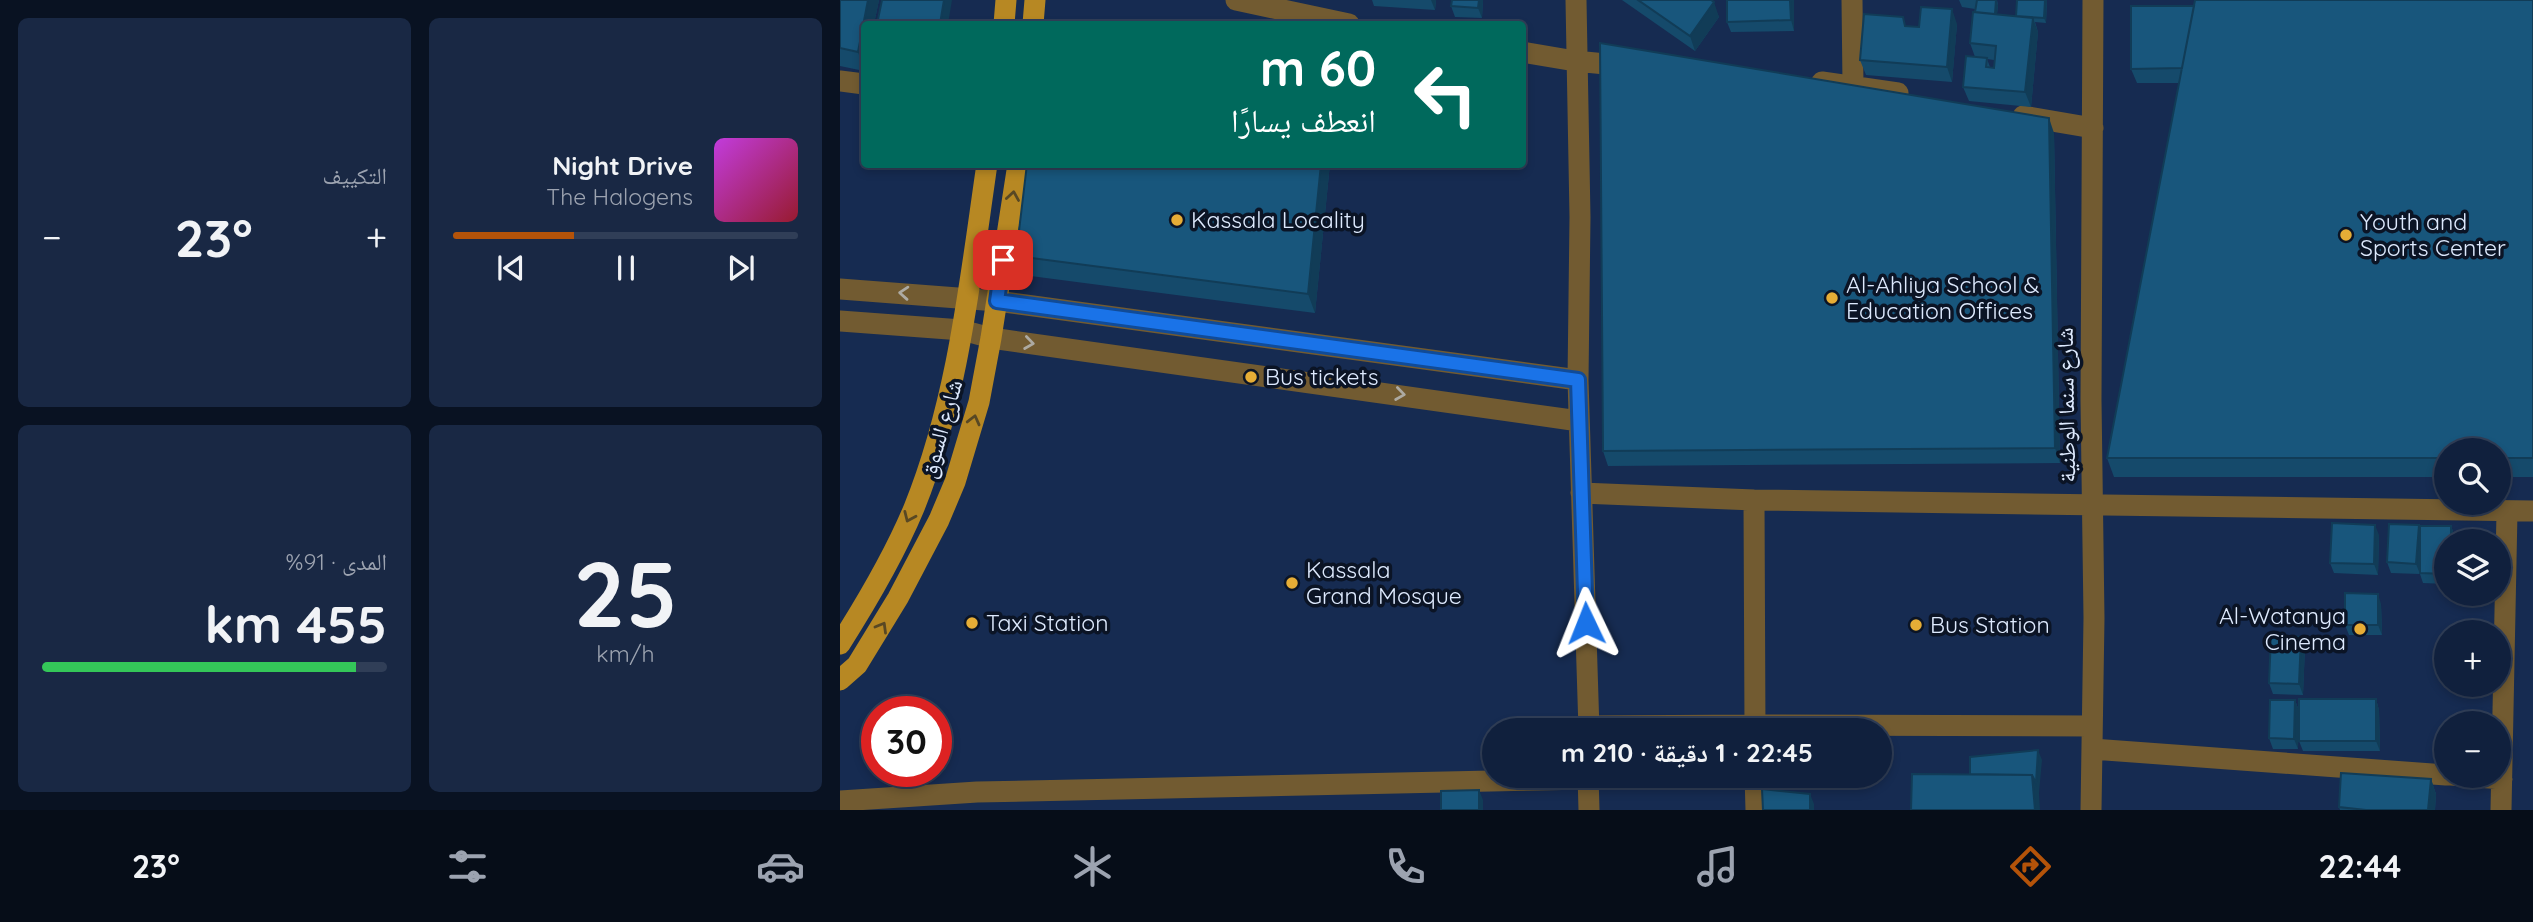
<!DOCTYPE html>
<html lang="ar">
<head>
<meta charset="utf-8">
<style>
  :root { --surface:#10203d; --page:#192844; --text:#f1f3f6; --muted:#9ca3b0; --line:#303e57; --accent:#b45309 }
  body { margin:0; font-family:Quicksand,"Noto Naskh Arabic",sans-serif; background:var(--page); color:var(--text); direction:rtl; height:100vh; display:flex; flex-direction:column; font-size:26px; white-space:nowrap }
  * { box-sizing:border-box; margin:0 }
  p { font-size:23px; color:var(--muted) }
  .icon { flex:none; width:38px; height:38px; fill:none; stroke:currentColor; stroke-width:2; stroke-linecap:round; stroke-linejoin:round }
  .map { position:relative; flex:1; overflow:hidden; direction:ltr }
  .panel { display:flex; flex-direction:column; gap:18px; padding:18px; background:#091222; width:840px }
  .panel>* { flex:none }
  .banner { position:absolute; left:21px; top:21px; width:665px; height:147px; border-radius:7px; box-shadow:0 4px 10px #0003,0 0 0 2px var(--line); direction:rtl; background:#00695c; color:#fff; overflow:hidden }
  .fabs { position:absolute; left:1594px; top:438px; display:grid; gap:14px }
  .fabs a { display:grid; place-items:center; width:77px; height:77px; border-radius:50%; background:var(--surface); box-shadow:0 4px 10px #0003,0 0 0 2px var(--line); font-size:35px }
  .speed { position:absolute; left:21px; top:696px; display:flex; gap:14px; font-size:35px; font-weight:700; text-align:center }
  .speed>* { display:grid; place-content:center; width:91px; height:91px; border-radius:50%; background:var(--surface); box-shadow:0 4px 10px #0003,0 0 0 2px var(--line); line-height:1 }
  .speed .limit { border:10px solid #d22; background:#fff; color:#111 }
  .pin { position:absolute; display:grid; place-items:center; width:60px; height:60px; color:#fff; margin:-30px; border-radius:14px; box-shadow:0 4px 10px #0006 }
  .me { position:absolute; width:77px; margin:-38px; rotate:358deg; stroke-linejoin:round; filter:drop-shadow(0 0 5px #0008) }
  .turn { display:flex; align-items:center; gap:24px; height:147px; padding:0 35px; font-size:32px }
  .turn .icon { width:91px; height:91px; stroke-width:2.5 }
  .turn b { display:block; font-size:49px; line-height:60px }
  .big { font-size:52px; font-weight:700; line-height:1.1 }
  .panel .tile { flex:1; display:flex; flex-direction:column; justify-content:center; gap:10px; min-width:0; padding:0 24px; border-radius:10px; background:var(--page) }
  .panel .dial { align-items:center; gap:0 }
  .dial b { font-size:91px; line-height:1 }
  .song { display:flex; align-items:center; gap:21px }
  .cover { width:84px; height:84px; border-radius:10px; background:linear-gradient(135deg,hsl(290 70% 55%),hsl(350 70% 35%)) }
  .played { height:7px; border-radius:4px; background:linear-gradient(90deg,var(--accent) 35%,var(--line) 35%) }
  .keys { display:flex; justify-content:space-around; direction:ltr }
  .heat { display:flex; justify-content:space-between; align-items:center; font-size:38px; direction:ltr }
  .charge { height:10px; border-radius:5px; background:linear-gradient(90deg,#34c759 91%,var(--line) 0) }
  .panel .tiles { flex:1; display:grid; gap:18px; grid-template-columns:repeat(2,1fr) }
  .trip { position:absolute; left:642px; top:718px; width:410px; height:70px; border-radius:35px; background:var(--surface); box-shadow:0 4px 10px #0003,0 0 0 2px var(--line); font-weight:700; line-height:70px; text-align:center; direction:rtl }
  .menu { display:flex; height:112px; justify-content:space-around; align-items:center; background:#060d18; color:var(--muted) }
  .menu .icon { width:49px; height:49px }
  .menu .on { color:var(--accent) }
  .menu b { font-size:32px; color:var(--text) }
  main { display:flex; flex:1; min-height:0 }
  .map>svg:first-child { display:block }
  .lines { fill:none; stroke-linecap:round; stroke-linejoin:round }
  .minor { stroke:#725b31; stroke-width:21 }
  .major { stroke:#b78823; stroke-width:21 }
  .wall { fill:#154a6b; fill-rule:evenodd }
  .shaded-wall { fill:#113c57 }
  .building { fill:#18567c; stroke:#113c57; stroke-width:2 }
  .oneway { stroke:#584824 }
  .oneway2 { stroke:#adaaa2 }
  .route-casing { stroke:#114b97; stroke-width:18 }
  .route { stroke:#1a73e8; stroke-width:12 }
  .poi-dot { fill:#e6ad36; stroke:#0b1425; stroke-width:2.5 }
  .labels { text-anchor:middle; stroke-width:7; stroke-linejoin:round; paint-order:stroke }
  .poi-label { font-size:23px; fill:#deeafe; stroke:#0b1425; text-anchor:start }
  .street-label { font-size:23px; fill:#deeafe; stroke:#0b1425 }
</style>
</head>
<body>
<main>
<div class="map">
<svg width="1693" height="810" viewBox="0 0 1693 810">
  <rect width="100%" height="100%" fill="#162b51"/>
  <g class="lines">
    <path class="minor" d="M396,0L509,24
      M736,0L740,217L738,380L749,730
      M1012,0L1013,85
      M682,52L735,61L786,66
      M0,81L24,84
      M982,82L1058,93
      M1183,116L1253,128
      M0,289L157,301L738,380
      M0,321L122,330L151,338L739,421
      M741,493L914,500L1693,511
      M914,500L915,730
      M749,726L915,725L1252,726
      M1252,749L1606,775
      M748,775L749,810
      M915,775L916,810
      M1611,775L1662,779
      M0,801L137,792L748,779
      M1251,810L1254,618L1251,400L1253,0
      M1661,810L1667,512"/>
    <path class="major" d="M164,24L166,0
      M193,24L195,0
      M0,644C28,600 54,556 74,508C118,399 130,280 147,164
      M0,680L17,665L58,598L99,520L115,482L139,402L151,338L178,164"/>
  </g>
  <path class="wall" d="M0,0H39L34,24H24V71L0,66Z
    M532,0H596L595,10L534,6Z
    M643,0L642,18L615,17L611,6Z
    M782,0H871L879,17L855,51Z
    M887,0H954V31L891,32L887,22Z
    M1119,0H1157L1158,5L1157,14L1176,16L1177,0H1207L1206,23L1195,22L1198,32L1191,107L1129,101L1123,87L1135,57L1130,43L1135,9L1122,7ZM1147,59L1154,60V68L1150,67Z
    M1693,0V477H1659V450H1606V477H1274L1267,458L1339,83H1297L1291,69L1354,6Z
    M1117,24L1112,82L1026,75L1020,60L1066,26L1079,27Z
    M1214,133L1220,463L768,466L763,451Z
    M490,164L475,313L183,275L176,256Z
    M1579,525L1580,530L1611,526L1615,537V541H1606V584L1583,583L1580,574L1551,573L1547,562Z
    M1539,535L1538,575L1494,573L1490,563Z
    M1541,604L1542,635H1509L1505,625Z
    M1465,647L1463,695L1433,694L1429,683Z
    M1536,699L1539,710L1540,751H1463L1459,741Z
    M1455,700L1459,711L1458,749H1433L1429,738Z
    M1591,779L1596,794L1595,810H1500L1499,807Z"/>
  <path class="shaded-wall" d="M28,0H39L34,24H24V69L18,52Z
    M104,0H112L108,24H100Z
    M591,0H596L595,10Z
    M639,0H643L642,18L638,8Z
    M950,0H954V31L951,20Z
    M1156,0L1158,5L1156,24L1154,18Z
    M1205,0H1207L1206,23L1204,18Z
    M874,2L879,17L855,51L850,36Z
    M1112,9L1117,24L1112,82L1107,67Z
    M1193,18L1198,32L1191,107L1185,92Z
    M1209,118L1214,133L1220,463L1215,448Z
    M481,164H490L475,313L468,294Z
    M1535,525L1539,535L1538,575L1534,564Z
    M1579,525L1582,536L1580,574L1576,564Z
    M1611,526L1615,537V541H1611Z
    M1538,594L1541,604L1542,635L1538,625Z
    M1461,637L1465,647L1463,695L1459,684Z
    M1536,699L1539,710L1540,751L1536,741Z
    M1455,700L1459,711L1458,749L1454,739Z
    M1198,750L1202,760L1199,793L1200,810H1195L1192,775Z
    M1591,779L1596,794L1595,810H1588Z
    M639,790L643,800V810H639Z
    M970,794L974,804V810H970Z"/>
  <path class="building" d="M0,0H28L18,52L0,48Z
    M42,0H104L100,24H37Z
    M612,0H639L638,8L611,6Z
    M798,0H871L874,2L850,36Z
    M887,0H950L951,20L887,22Z
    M1137,0H1156L1155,14L1135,12Z
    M1177,0H1205L1204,18L1176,16Z
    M1355,0H1693V458H1659V450H1606V458H1267Z
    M1291,6H1354L1342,68L1291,69Z
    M1081,7L1112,9L1107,67L1020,60L1024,14L1063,17L1065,26L1079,27Z
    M1133,12L1193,18L1185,92L1123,87L1126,56L1147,58L1146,67L1154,68L1156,46L1130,43Z
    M760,43L1209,118L1215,448L763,451Z
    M187,164H481L468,294L176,256Z
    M1492,523L1535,525L1534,564L1490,563Z
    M1549,524L1579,525L1576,564L1547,562Z
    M1580,526H1611V541H1606V574L1580,573Z
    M1505,593L1538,594V625H1505Z
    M1431,636L1461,637L1459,684L1429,683Z
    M1459,699H1536V741H1459Z
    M1430,700H1455L1454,739L1429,738Z
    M1198,750L1196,783L1192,775L1130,774V757Z
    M1501,773L1591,779L1588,810H1526L1499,807Z
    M1072,774L1192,775L1195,810H1071Z
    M922,789L970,794V810H923Z
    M639,790V810H601V791Z"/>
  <defs><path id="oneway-chevron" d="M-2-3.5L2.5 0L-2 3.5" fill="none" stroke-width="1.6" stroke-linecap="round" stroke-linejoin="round" transform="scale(1.75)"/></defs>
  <g class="oneway">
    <use href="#oneway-chevron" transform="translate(173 196) rotate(-81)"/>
    <use href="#oneway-chevron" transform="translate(134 420) rotate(-76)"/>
    <use href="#oneway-chevron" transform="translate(69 517) rotate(114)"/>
    <use href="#oneway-chevron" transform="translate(42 627) rotate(-60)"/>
  </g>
  <g class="oneway2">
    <use href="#oneway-chevron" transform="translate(64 293) rotate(-176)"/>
    <use href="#oneway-chevron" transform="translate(189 343) rotate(8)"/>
    <use href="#oneway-chevron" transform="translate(560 394) rotate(8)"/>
  </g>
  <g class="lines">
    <defs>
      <path id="route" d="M163,260L157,301L738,380L746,623"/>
    </defs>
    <use href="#route" class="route-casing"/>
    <use href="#route" class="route"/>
  </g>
  <g class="poi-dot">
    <circle cx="337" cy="220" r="7"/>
    <circle cx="1506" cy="235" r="7"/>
    <circle cx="992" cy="298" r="7"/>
    <circle cx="411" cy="377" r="7"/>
    <circle cx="452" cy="583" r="7"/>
    <circle cx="132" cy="623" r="7"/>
    <circle cx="1076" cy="625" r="7"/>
    <circle cx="1520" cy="629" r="7"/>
  </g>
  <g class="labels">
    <g class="poi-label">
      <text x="351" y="228">Kassala Locality</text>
      <text x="1520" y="230">Youth and<tspan x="1520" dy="26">Sports Center</tspan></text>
      <text x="1006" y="293">Al-Ahliya School &amp;<tspan x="1006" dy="26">Education Offices</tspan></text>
      <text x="425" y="385">Bus tickets</text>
      <text x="466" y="578">Kassala<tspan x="466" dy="26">Grand Mosque</tspan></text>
      <text x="1506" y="624" text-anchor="end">Al-Watanya<tspan x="1506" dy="26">Cinema</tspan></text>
      <text x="146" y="631">Taxi Station</text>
      <text x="1090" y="633">Bus Station</text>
    </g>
    <g class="street-label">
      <text transform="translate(1226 405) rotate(-91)" y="8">شارع سنما الوطنية</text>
      <text transform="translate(101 429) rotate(-74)" y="8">شارع السوق</text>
    </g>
  </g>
</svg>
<div class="fabs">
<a><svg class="icon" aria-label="search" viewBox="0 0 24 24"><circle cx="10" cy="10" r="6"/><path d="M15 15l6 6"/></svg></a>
<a><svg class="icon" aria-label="layers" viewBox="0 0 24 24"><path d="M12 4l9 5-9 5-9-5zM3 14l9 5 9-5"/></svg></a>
<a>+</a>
<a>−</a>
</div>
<div class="speed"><div class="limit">30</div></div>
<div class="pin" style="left:163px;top:260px;background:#d93025"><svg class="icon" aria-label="arrive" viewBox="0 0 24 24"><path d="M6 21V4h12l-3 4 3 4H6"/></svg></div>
<svg class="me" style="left:746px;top:623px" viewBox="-20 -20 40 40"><path d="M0-17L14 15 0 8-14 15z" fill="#1a73e8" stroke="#fff" stroke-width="4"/></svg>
<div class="trip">22:45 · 1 دقيقة · 210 m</div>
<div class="banner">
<div class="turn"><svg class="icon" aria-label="left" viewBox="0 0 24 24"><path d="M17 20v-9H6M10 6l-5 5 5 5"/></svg><div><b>60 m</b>انعطف يسارًا</div></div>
</div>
</div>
<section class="panel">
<div class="tiles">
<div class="tile">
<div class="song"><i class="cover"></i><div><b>Night Drive</b><p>The Halogens</p></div></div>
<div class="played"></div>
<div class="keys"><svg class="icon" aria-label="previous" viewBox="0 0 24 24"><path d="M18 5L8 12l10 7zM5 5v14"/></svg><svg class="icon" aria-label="pause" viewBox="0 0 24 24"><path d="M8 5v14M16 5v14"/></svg><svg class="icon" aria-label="next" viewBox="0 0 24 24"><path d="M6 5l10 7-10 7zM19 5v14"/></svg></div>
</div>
<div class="tile"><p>التكييف</p>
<div class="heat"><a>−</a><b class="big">23°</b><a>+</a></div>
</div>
<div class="tile dial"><b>25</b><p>km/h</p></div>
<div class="tile"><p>المدى · 91%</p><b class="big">455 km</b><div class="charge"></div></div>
</div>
</section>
</main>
<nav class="menu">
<b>22:44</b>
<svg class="icon on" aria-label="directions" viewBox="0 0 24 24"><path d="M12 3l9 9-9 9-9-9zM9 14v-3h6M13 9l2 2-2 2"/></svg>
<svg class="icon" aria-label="music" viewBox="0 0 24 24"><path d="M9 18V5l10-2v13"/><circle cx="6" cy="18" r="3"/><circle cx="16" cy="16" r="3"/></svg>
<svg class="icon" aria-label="phone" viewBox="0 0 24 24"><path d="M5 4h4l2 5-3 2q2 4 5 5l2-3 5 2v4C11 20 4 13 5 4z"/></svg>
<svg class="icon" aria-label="climate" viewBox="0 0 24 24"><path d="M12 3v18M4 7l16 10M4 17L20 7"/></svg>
<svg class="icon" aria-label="car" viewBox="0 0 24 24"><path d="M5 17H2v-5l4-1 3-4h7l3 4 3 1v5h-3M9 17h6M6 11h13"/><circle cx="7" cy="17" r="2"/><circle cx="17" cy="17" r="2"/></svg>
<svg class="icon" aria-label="filters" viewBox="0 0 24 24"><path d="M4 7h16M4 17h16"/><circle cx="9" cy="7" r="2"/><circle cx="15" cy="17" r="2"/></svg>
<b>23°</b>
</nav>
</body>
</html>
